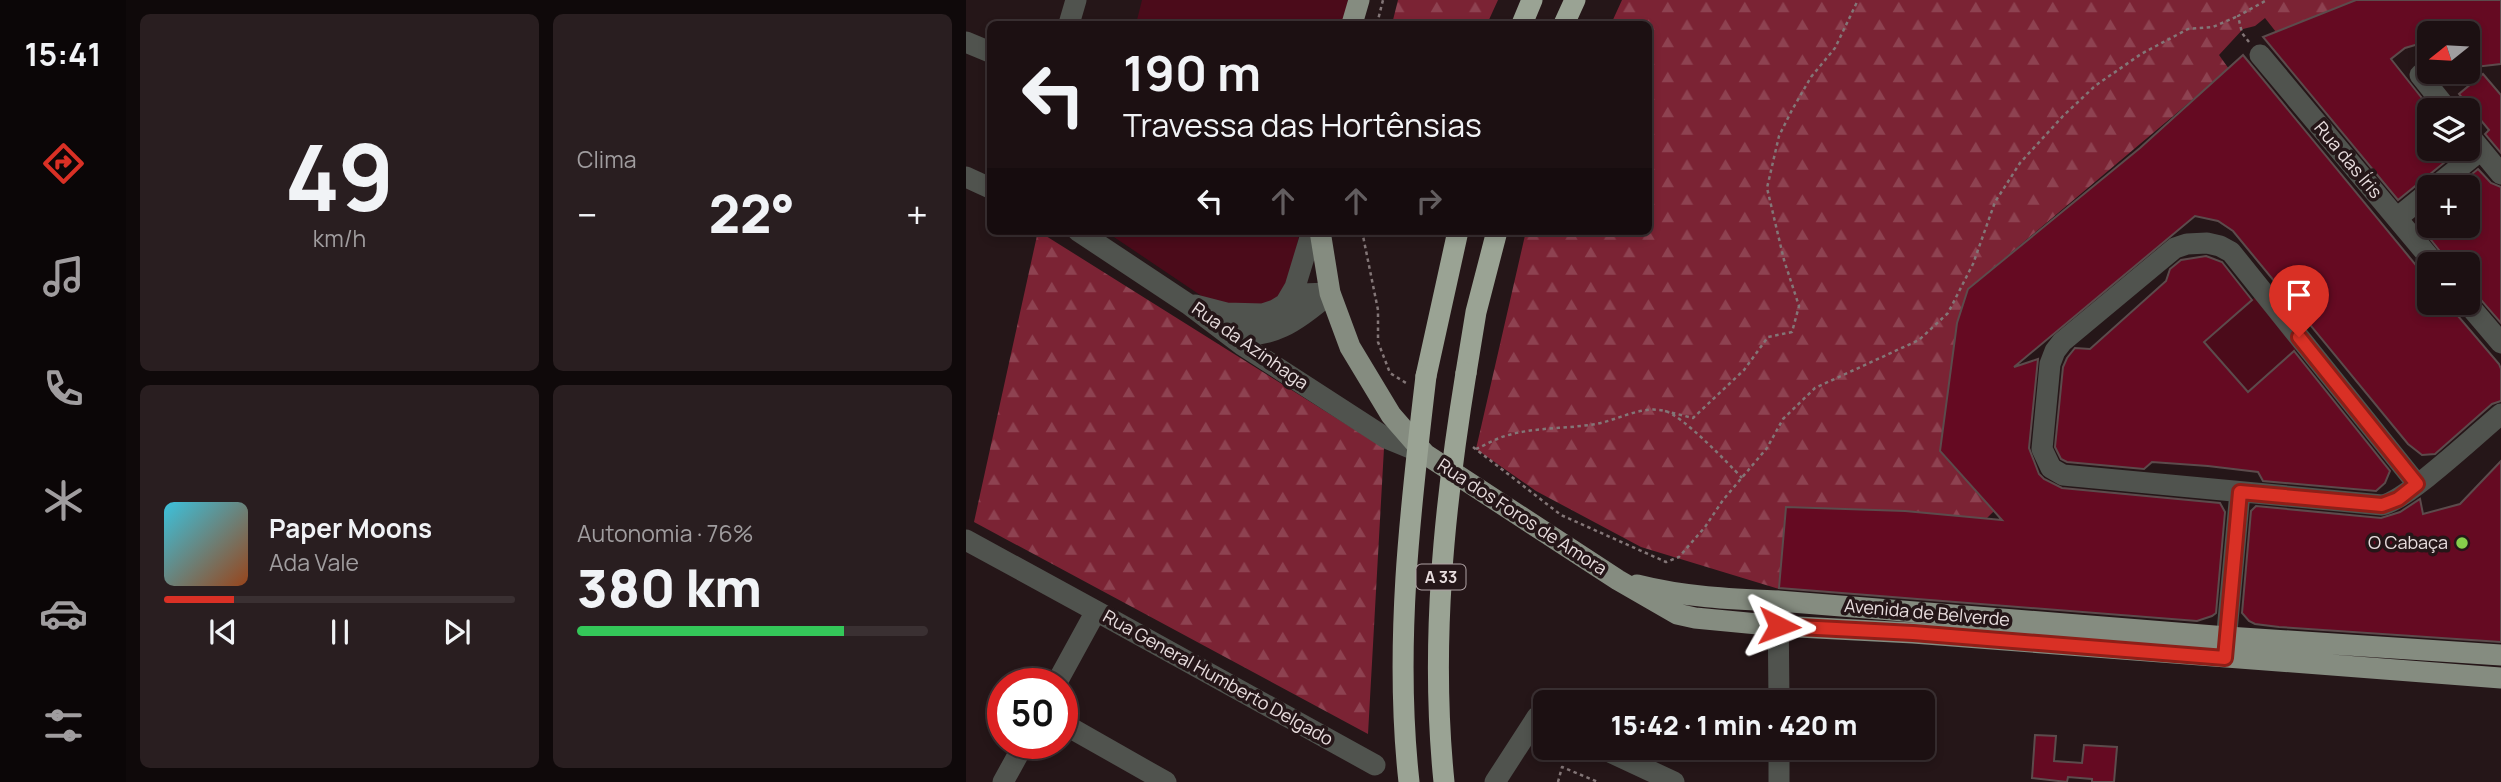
<!DOCTYPE html>
<html lang="pt">
<head>
<meta charset="utf-8">
<style>
  :root { --surface:#1c1012; --page:#291e20; --text:#f1f3f6; --muted:#a09d9f; --line:#3a3032; --accent:#d93025 }
  body { margin:0; font-family:Manrope,sans-serif; background:var(--page); color:var(--text); height:100vh; display:flex; flex-direction:column; font-size:26px; white-space:nowrap }
  * { box-sizing:border-box; margin:0 }
  p { font-size:23px; color:var(--muted) }
  .icon { flex:none; width:38px; height:38px; fill:none; stroke:currentColor; stroke-width:2; stroke-linecap:round; stroke-linejoin:round }
  .map { position:relative; flex:1; overflow:hidden }
  .details { display:flex; flex-direction:column; gap:14px; padding:14px; background:#0f090a; width:840px }
  .details>* { flex:none }
  .banner { position:absolute; left:21px; top:21px; width:665px; height:214px; border-radius:10px; box-shadow:0 4px 10px #0003,0 0 0 2px var(--line); background:#1c1012; color:var(--text); overflow:hidden }
  .needle { width:46px; rotate:252deg }
  .buttons { position:absolute; left:1451px; top:21px; display:grid; gap:14px }
  .buttons a { display:grid; place-items:center; width:63px; height:63px; border-radius:10px; background:var(--surface); box-shadow:0 4px 10px #0003,0 0 0 2px var(--line); font-size:35px }
  .speed { position:absolute; left:21px; top:668px; display:flex; gap:14px; font-size:35px; font-weight:700; text-align:center }
  .speed>* { display:grid; place-content:center; width:91px; height:91px; border-radius:50%; background:var(--surface); box-shadow:0 4px 10px #0003,0 0 0 2px var(--line); line-height:1 }
  .speed .limit { border:10px solid #d22; background:#fff; color:#111 }
  .pin { position:absolute; display:grid; place-items:center; width:60px; height:60px; color:#fff; margin:-72px -30px; border-radius:50% 50% 50% 0; rotate:-45deg; box-shadow:0 0 7px #0007 }
  .pin .icon { rotate:45deg }
  .me { position:absolute; width:77px; margin:-38px; rotate:93deg; stroke-linejoin:round; filter:drop-shadow(0 0 5px #0008) }
  .turn { display:flex; align-items:center; gap:24px; height:147px; padding:0 21px; font-size:32px }
  .turn .icon { width:91px; height:91px; stroke-width:2.5 }
  .turn b { display:block; font-size:49px; line-height:60px }
  .lanes { display:flex; align-items:center; height:66px; padding:0 21px; background:#0003; justify-content:center; gap:35px; direction:ltr }
  .lanes .off { opacity:.35 }
  .big { font-size:52px; font-weight:800; line-height:1.1 }
  .details .widget { flex:1; display:flex; flex-direction:column; justify-content:center; gap:10px; min-width:0; padding:0 24px; border-radius:10px; background:var(--page) }
  .details .dial { align-items:center; gap:0 }
  .dial b { font-size:91px; line-height:1 }
  .song { display:flex; align-items:center; gap:21px }
  .cover { width:84px; height:84px; border-radius:10px; background:linear-gradient(135deg,hsl(190 70% 55%),hsl(20 70% 35%)) }
  .played { height:7px; border-radius:4px; background:linear-gradient(90deg,var(--accent) 20%,var(--line) 20%) }
  .keys { display:flex; justify-content:space-around; direction:ltr }
  .heat { display:flex; justify-content:space-between; align-items:center; font-size:38px; direction:ltr }
  .charge { height:10px; border-radius:5px; background:linear-gradient(90deg,#34c759 76%,var(--line) 0) }
  .details .tiles { flex:1; display:grid; gap:14px; grid-template-columns:repeat(2,1fr) }
  .trip { position:absolute; left:567px; top:690px; width:402px; height:70px; border-radius:10px; background:var(--surface); box-shadow:0 4px 10px #0003,0 0 0 2px var(--line); font-weight:800; line-height:70px; text-align:center }
  main { display:flex; flex:1; min-height:0 }
  .tab-bar { display:flex; flex-direction:column; width:126px; justify-content:space-around; align-items:center; background:#0b0607; color:var(--muted) }
  .tab-bar .icon { width:49px; height:49px }
  .tab-bar .selected { color:var(--accent) }
  .tab-bar b { font-size:32px; color:var(--text) }
  .map>svg:first-child { display:block }
  .grass { fill:#4b0b1a }
  .forest { fill:url(#forest-firs) }
  .building { fill:#650a22; stroke:#5c4b4c; stroke-width:2 }
  .lines { fill:none; stroke-linecap:round; stroke-linejoin:round }
  .path { stroke:#837677; stroke-width:2.5; stroke-dasharray:3.5 3.5; stroke-linecap:butt }
  .minor { stroke:#50534e; stroke-width:21 }
  .major { stroke:#858c80; stroke-width:21 }
  .highway { stroke:#9aa394; stroke-width:21 }
  .highway-bridge { stroke:#9aa394; stroke-width:21 }
  .route-casing { stroke:#8d1f18; stroke-width:18 }
  .route { stroke:#d93025; stroke-width:12 }
  .poi-dot { fill:#86cf4b; stroke:#251618; stroke-width:2.5 }
  .labels { text-anchor:middle; stroke-width:7; stroke-linejoin:round; paint-order:stroke }
  .shield { fill:#251618; stroke:#aea1a3; stroke-width:2 }
  .shield-label { font-size:16px; font-weight:bold; fill:#e8ddde }
  .street-label { font-size:18px; fill:#e8ddde; stroke:#251618 }
  .poi-label { font-size:18px; fill:#e8ddde; stroke:#251618; text-anchor:end }
</style>
</head>
<body>
<main>
<nav class="tab-bar">
<b>15:41</b>
<svg class="icon selected" aria-label="directions" viewBox="0 0 24 24"><path d="M12 3l9 9-9 9-9-9zM9 14v-3h6M13 9l2 2-2 2"/></svg>
<svg class="icon" aria-label="music" viewBox="0 0 24 24"><path d="M9 18V5l10-2v13"/><circle cx="6" cy="18" r="3"/><circle cx="16" cy="16" r="3"/></svg>
<svg class="icon" aria-label="phone" viewBox="0 0 24 24"><path d="M5 4h4l2 5-3 2q2 4 5 5l2-3 5 2v4C11 20 4 13 5 4z"/></svg>
<svg class="icon" aria-label="climate" viewBox="0 0 24 24"><path d="M12 3v18M4 7l16 10M4 17L20 7"/></svg>
<svg class="icon" aria-label="car" viewBox="0 0 24 24"><path d="M5 17H2v-5l4-1 3-4h7l3 4 3 1v5h-3M9 17h6M6 11h13"/><circle cx="7" cy="17" r="2"/><circle cx="17" cy="17" r="2"/></svg>
<svg class="icon" aria-label="filters" viewBox="0 0 24 24"><path d="M4 7h16M4 17h16"/><circle cx="9" cy="7" r="2"/><circle cx="15" cy="17" r="2"/></svg>
</nav>
<section class="details">
<div class="tiles">
<div class="widget dial"><b>49</b><p>km/h</p></div>
<div class="widget"><p>Clima</p>
<div class="heat"><a>−</a><b class="big">22°</b><a>+</a></div>
</div>
<div class="widget">
<div class="song"><i class="cover"></i><div><b>Paper Moons</b><p>Ada Vale</p></div></div>
<div class="played"></div>
<div class="keys"><svg class="icon" aria-label="previous" viewBox="0 0 24 24"><path d="M18 5L8 12l10 7zM5 5v14"/></svg><svg class="icon" aria-label="pause" viewBox="0 0 24 24"><path d="M8 5v14M16 5v14"/></svg><svg class="icon" aria-label="next" viewBox="0 0 24 24"><path d="M6 5l10 7-10 7zM19 5v14"/></svg></div>
</div>
<div class="widget"><p>Autonomia · 76%</p><b class="big">380 km</b><div class="charge"></div></div>
</div>
</section>
<div class="map">
<svg width="1535" height="782" viewBox="0 0 1535 782">
  <defs>
    <pattern id="forest-firs" width="22" height="20" patternUnits="userSpaceOnUse" patternTransform="scale(1.75)"><rect width="22" height="20" fill="#7b2334"/><path d="M5 1l3.5 6h-7zM16 11l3.5 6h-7z" fill="#8e4251"/></pattern>
  </defs>
  <rect width="100%" height="100%" fill="#251618"/>
  <path class="grass" d="M176,0H382L377,24H170Z
    M139,231H334L324,278L317,294L300,308L243,301Z
    M1289,297L1333,347L1282,392L1238,342Z"/>
  <path class="forest" d="M432,0H532L521,24H426Z
    M656,0H1391L1310,32L1299,18L1289,26L1277,29L1253,55L1263,69L1002,289L991,323L974,451L1028,511L1021,518L820,507L813,589L675,547L570,491L510,449L560,231H682V24H645Z
    M72,231L418,448L402,734L8,522Z"/>
  <path class="building" d="M1390,0H1535V64L1509,67L1502,58V33H1463V41L1439,48L1425,59L1463,107V149H1495L1432,200L1297,37Z
    M1277,55L1463,281V303H1481L1533,364L1535,369V401L1526,404L1469,454L1456,455L1442,444L1267,231L1252,221L1229,216L1048,367L1072,359L1063,448L1073,474L1078,479L1096,488L1254,503L1259,512L1250,613L1246,616L1231,621L813,588L820,507L939,511L1036,520L974,451L991,323L1002,289L1174,148Z
    M1517,74L1535,95V153L1519,134L1523,130L1493,94Z
    M1512,169L1525,183L1535,187V323L1502,285V264H1484L1454,226H1502V187H1490Z
    M1240,256L1256,262L1286,300L1238,342L1282,392L1328,351L1424,471L1419,483L1410,491L1297,481L1292,472L1242,466L1186,462L1178,469L1101,462L1095,459L1089,447L1097,367L1101,358L1109,348L1124,349L1200,281L1204,269L1215,260Z
    M1535,461V642L1313,627L1289,624L1283,621L1276,613L1285,511L1290,506L1415,518L1434,512L1454,499L1457,514L1494,504Z
    M1069,735L1090,736L1088,761L1116,763L1118,745L1151,747L1148,782H1126V779L1102,777L1101,782L1066,778Z"/>
  <g class="lines">
    <path class="path" d="M411,24L417,0
      M1283,42L1276,33L1272,16L1301,0
      M396,231L412,310V342L424,373L440,383
      M699,411L727,418L778,370L802,337L826,332L833,306L818,260L801,188L813,136L826,110L845,77L869,48L892,0
      M507,447L595,515L700,562L713,557L739,527L757,500L801,448L817,419L849,388L953,340L982,313L1007,264L1029,202L1054,163L1097,116L1129,86L1175,54L1222,29L1247,27L1272,16
      M510,449C519,445 529,439 539,436C568,427 600,429 630,424C652,420 676,405 699,411C717,416 762,463 776,478
      M592,782L596,767L632,782"/>
    <path class="minor" d="M103,24L110,0
      M0,42L24,52
      M1294,55L1469,264
      M1463,68L1454,75L1482,110
      M1502,134L1535,174
      M0,177L24,188
      M1469,187L1515,150
      M1431,218L1463,192
      M112,231L222,304L276,345L420,438L459,454
      M1501,303L1535,343
      M319,304L329,287L346,231
      M229,305L260,313L297,314L309,310L335,294L364,293
      M261,332C303,343 333,320 364,293
      M1451,484L1265,252L1254,246L1241,243L1221,244L1209,248L1096,342L1089,351L1084,364L1076,449L1085,468L1097,475L1416,505C1440,501 1512,433 1535,414
      M0,540L130,611
      M812,601L813,702
      M1259,653L1274,492
      M90,684L130,611L409,765
      M96,723L200,782
      M633,747L708,782
      M813,747V782
      M37,782L58,744
      M529,782L571,717L579,718"/>
    <path class="major" d="M386,24L393,0
      M354,231L364,293L384,347L425,415L459,454L652,580L711,614L729,618L813,626L947,633L1535,678
      M671,585C718,597 764,599 812,601L1261,637L1535,655"/>
    <path class="highway" d="M556,24L566,0
      M598,24L609,0
      M500,373L510,312L531,231
      M460,376L492,231"/>
    <path class="highway-bridge" d="M443,782C428,647 444,511 460,376
      M478,782C464,645 478,508 500,373"/>
  </g>
  <g class="lines">
    <defs>
      <path id="route" d="M813,626L947,633L1259,658L1274,492L1416,505L1432,499L1451,484L1333,337"/>
    </defs>
    <use href="#route" class="route-casing"/>
    <use href="#route" class="route"/>
  </g>
  <circle class="poi-dot" cx="1496" cy="543" r="7"/>
  <g class="labels">
    <rect class="shield" x="450.5" y="564.5" width="49" height="25" rx="5"/>
    <g class="shield-label">
      <text x="475" y="583">A 33</text>
    </g>
    <g class="street-label">
      <text transform="translate(1382 160) rotate(50)" y="6">Rua das Íris</text>
      <text transform="translate(284 346) rotate(35)" y="6">Rua da Azinhaga</text>
      <text transform="translate(556 517) rotate(33)" y="6">Rua dos Foros de Amora</text>
      <text transform="translate(961 613) rotate(5)" y="6">Avenida de Belverde</text>
      <text transform="translate(252 678) rotate(29)" y="6">Rua General Humberto Delgado</text>
    </g>
    <g class="poi-label">
      <text x="1482" y="549">O Cabaça</text>
    </g>
  </g>
</svg>
<div class="buttons">
<a><svg class="needle" viewBox="-14 -14 28 28"><path d="M0-13l5 13h-10z" fill="#e53935"/><path d="M0 13l5-13h-10z" fill="#a09d9f"/></svg></a>
<a><svg class="icon" aria-label="layers" viewBox="0 0 24 24"><path d="M12 4l9 5-9 5-9-5zM3 14l9 5 9-5"/></svg></a>
<a>+</a>
<a>−</a>
</div>
<div class="speed"><div class="limit">50</div></div>
<div class="pin" style="left:1333px;top:337px;background:#d93025"><svg class="icon" aria-label="arrive" viewBox="0 0 24 24"><path d="M6 21V4h12l-3 4 3 4H6"/></svg></div>
<svg class="me" style="left:813px;top:626px" viewBox="-20 -20 40 40"><path d="M0-17L14 15 0 8-14 15z" fill="#d93025" stroke="#fff" stroke-width="4"/></svg>
<div class="trip">15:42 · 1 min · 420 m</div>
<div class="banner">
<div class="turn"><svg class="icon" aria-label="left" viewBox="0 0 24 24"><path d="M17 20v-9H6M10 6l-5 5 5 5"/></svg><div><b>190 m</b>Travessa das Hortênsias</div></div>
<div class="lanes"><svg class="icon" aria-label="left" viewBox="0 0 24 24"><path d="M17 20v-9H6M10 6l-5 5 5 5"/></svg><svg class="icon off" aria-label="ahead" viewBox="0 0 24 24"><path d="M12 20V5M6 11l6-6 6 6"/></svg><svg class="icon off" aria-label="ahead" viewBox="0 0 24 24"><path d="M12 20V5M6 11l6-6 6 6"/></svg><svg class="icon off" aria-label="right" viewBox="0 0 24 24"><path d="M7 20v-9h11M14 6l5 5-5 5"/></svg></div>
</div>
</div>
</main>
</body>
</html>
